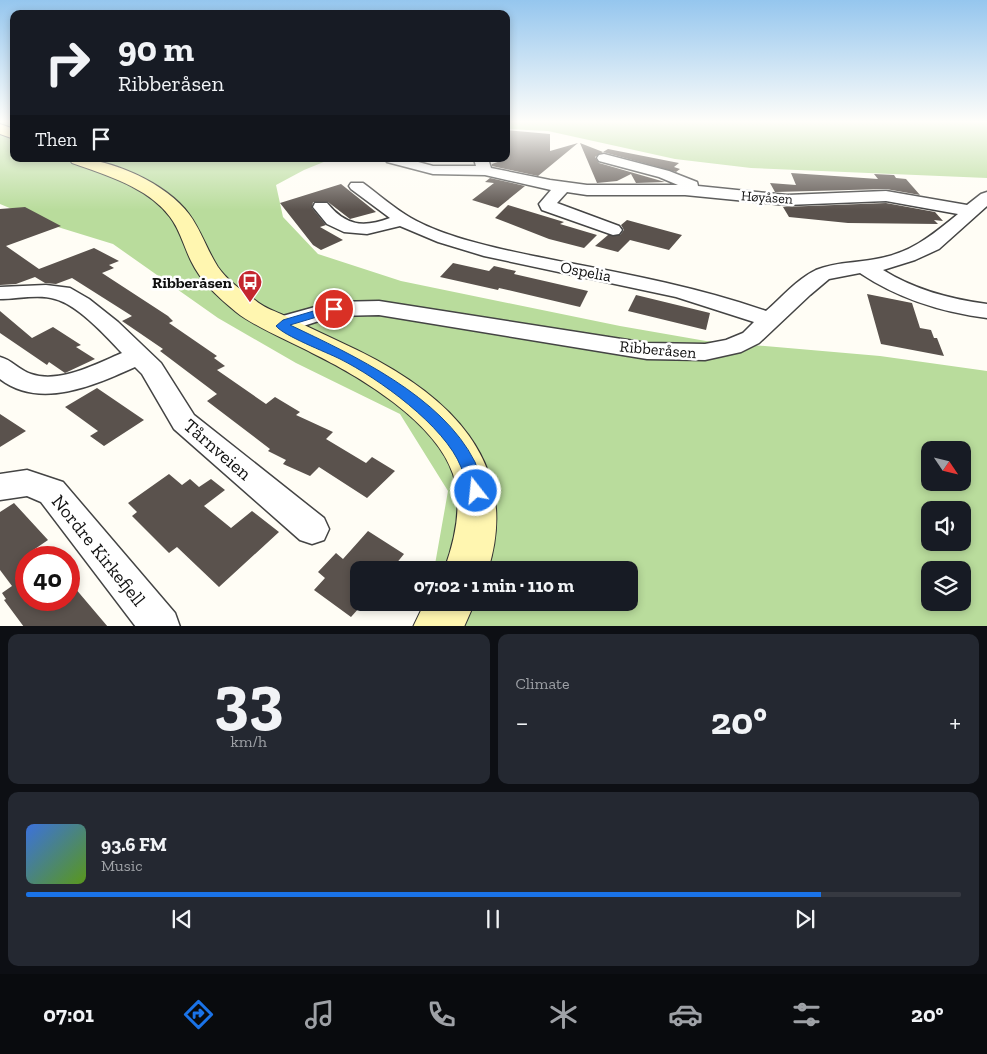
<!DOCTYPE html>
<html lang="en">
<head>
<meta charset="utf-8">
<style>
  :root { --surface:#171b24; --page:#242831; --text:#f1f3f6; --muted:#9ea1a6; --line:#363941; --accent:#1a73e8 }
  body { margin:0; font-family:"Zilla Slab",serif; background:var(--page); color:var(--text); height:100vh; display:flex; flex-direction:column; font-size:19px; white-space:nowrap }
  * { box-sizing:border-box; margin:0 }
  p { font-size:16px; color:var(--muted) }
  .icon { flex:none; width:28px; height:28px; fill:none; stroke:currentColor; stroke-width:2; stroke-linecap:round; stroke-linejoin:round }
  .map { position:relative; height:626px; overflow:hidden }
  .sheet { display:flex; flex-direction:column; gap:8px; padding:8px; background:#0d0f14; flex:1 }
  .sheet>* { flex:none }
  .guide { position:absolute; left:10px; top:10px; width:500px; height:152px; border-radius:10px; box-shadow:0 2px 8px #0003; background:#171b24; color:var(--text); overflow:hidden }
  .needle { width:32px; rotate:125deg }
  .controls { position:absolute; left:921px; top:441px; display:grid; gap:10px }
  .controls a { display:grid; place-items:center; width:50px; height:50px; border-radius:10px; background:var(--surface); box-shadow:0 2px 8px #0003; font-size:25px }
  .speed { position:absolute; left:15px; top:546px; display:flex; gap:10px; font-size:25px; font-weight:700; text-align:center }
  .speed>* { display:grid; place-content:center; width:65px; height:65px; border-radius:50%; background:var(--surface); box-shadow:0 2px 8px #0003; line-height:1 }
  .speed .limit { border:8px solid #d22; background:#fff; color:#111 }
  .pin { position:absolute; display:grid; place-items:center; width:42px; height:42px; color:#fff; margin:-21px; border:2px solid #fff; border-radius:50%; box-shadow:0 1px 5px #0007 }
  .me { position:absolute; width:55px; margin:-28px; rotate:344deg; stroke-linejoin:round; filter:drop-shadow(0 0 4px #0008) }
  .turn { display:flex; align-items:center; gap:18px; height:105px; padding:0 25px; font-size:22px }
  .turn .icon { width:65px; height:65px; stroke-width:2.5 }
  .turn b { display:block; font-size:35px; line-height:42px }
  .then { display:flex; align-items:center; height:48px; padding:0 25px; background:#0003; gap:10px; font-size:19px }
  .big { font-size:38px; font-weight:800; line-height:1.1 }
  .sheet .card { flex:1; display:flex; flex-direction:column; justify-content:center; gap:8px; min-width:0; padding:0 18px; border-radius:10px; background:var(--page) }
  .sheet .dial { align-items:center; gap:0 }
  .dial b { font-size:65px; line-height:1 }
  .song { display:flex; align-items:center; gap:15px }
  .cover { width:60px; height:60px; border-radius:8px; background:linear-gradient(135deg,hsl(220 70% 55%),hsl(90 70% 35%)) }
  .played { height:5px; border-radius:2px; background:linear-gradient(90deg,var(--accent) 85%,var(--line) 85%) }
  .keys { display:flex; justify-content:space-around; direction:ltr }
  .heat { display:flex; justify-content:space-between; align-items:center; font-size:28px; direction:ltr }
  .sheet .tiles { flex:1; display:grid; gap:8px; grid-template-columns:1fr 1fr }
  .card:last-child { grid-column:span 2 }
  .trip { position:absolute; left:350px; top:561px; width:288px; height:50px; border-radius:10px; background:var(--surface); box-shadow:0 2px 8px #0003; font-weight:800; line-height:50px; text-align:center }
  .tab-bar { display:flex; height:80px; justify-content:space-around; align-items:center; background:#090b0e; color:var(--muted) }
  .tab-bar .icon { width:35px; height:35px }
  .tab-bar .current { color:var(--accent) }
  .tab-bar b { font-size:22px; color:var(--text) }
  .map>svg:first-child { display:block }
  .forest { fill:#b9dc9c; fill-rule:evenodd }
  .building { fill:#5a524d }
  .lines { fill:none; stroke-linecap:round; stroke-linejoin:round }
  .street-casing { stroke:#444; stroke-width:3 }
  .secondary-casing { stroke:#333; stroke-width:2 }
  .street { fill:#fff; fill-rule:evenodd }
  .secondary { fill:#fff6b0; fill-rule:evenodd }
  .route { fill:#1a73e8; stroke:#114b97 }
  .labels { text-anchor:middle; stroke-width:5; stroke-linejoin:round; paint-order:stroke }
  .far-street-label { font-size:14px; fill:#111; stroke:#fff }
  .street-label { font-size:16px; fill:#111; stroke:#fff }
  .poi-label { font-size:16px; font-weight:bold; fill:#111; stroke:#fff; text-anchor:end }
  .near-street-label { font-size:19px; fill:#111; stroke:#fff }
</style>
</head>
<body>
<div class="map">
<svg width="987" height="627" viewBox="0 0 987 627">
  <rect width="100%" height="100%" fill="#fffdf5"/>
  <path class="forest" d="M0,122H14V159H331L304,170L276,185L283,217L318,254L401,281L620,326L706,341L880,356L987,371V626H422L428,603L629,602V570H434L448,491L400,414L296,363L218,318L113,244L48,224L0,204ZM930,450H962V482H930ZM930,510H962V542H930ZM930,570H962V602H930Z
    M506,122H987V178L751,168L675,159L548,131L506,129Z"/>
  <path class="building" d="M506,130L550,134V151L578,143L538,176L492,166V164L506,159Z
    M580,143L603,152L595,157L599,163L665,182L636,183L631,174L617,181L597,183Z
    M608,149L679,163L674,167L680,169L676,172L603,152Z
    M791,173L878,179L874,174L894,175L896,178L906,179L920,195L886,189L775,192L770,183L796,185Z
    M490,178L525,186L498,208L472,200L494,183L485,182Z
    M341,184L376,212L350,219L328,202H313L312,208L326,225L320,227L343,240L321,250L313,245L280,203Z
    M886,203L935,212L943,221L934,220L938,224L848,223L789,217L783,207Z
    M508,205L564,222L560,224L597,235L584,248L549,239L495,218Z
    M25,207L61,226L6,246L39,269L94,248L119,261L109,265L114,268L102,273L168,316L173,321L169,323L217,356L214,358L225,366L217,370L266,404L275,397L300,412L296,415L333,432L326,439L366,463L372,457L395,471L367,498L319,467L310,476L283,464L286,460L268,451L270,449L207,401L217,394L160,351L163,349L122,321L132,316L72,278L56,284L45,283L35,277L16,284L0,285V209Z
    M627,220L682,235L669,250L630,240L618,252L595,246L608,235H620L624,230L621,225Z
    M453,263L489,271L494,266L516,271L514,274L588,291L580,307L499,288L498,290L440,277Z
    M867,294L912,303L920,328L931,330L934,338H937L944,356L881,344Z
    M636,295L710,313L706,330L628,311Z
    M0,311L32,338L53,327L81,345L76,347L95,359L65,373L49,362L47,365L0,333Z
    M97,388L144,420L104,446L90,436L98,431L65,407Z
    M0,414L26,431L0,447Z
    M169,474L182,485L190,479L199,487L211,479L225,490L204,506L231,528L252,511L279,532L219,587L177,547L169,553L132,516L137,512L128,503Z
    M14,503L48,540L26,555V600H69V581L108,627H24L4,600L6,599L2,593L12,586L0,570V512Z
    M368,531L404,554L391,570H359V608L351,617L314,590L325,578L318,572L336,553L343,559Z"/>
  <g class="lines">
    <defs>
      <path id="street" d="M604,154L669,171L697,182L698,186L787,195L886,191L967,205L981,194L987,192V206L939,249L915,260L883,270C915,290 950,299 987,304V318C941,312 899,299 860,273L829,279L810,295L759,343L741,352L705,360L647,359L379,315L334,316L282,333L274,331L270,326L279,317L333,302L379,301L647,343L705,344L726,340L743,333L754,322L676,297L484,256L438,242L400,226L367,234L344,232L327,224L313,207L315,203H327C346,226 363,228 390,218L351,189L349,186L351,183H363C378,194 395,209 411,218C451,241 519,253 564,262C632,275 700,288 766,311C781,298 797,279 816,270C835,262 856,263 876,259C911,253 931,236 958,214L886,201L787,205L685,195H587L567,192L557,203L619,226L622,230L619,234L613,235L542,210L539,204L551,190L485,175L433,174L387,162L385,159H407L433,166H476L474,159H488L491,168L550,180L587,185H678L659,177L599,161L597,158L599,155Z
        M46,285L70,288L89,299L118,322L161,363L194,415L324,518L329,529L324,540L312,544L300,540L174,429L142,374L135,367C95,385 40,410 0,379V357C12,360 19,370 31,374C59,384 96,364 122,353C106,336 78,305 55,299C39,294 17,299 0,299V287Z
        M27,470L63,482L175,613L180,627H136L41,502L27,496L0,500V474Z"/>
      <path id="secondary" d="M0,124L14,129V139L0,134Z
        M69,159C107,156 166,183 189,214C201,230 207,250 218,267C227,280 242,291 255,300C263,307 272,310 281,314C306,326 332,338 357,350C447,394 522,461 488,570H444C455,540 463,505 453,474C435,421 359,376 312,353C291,342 253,326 236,312C218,297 201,282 191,261C184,247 180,230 170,217C148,187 105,175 72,163Z
        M425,602H475L464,627H413Z"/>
    </defs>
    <use href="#street" class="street-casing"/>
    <use href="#secondary" class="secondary-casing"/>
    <use href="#street" class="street"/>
    <use href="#secondary" class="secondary"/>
  </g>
  <linearGradient id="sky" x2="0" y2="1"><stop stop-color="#95c6ee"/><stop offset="0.58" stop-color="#fffefa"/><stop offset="1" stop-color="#fffefa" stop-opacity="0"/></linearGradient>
  <rect width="987" height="210" fill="url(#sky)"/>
  <path class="route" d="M334,305L339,309L337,311L290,325C353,355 442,396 475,462C479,471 481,481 484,491L481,496L476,498L470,496C465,486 465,476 461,467C445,426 378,378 340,359C326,352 284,336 276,326L283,320Z"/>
  <defs>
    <symbol id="bus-pin" viewBox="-11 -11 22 30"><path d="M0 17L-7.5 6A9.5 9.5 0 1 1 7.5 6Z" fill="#c4262e" stroke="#fff"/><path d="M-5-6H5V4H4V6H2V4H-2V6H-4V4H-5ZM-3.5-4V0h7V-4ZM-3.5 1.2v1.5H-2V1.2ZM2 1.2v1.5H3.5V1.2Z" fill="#fff"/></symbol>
  </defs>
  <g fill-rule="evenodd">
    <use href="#bus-pin" x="236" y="268" width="28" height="38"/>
  </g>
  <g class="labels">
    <g class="far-street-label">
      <text transform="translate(767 197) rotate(4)" y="5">Høyåsen</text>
    </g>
    <g class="street-label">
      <text transform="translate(586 271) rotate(11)" y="6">Ospelia</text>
      <text transform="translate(658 349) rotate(5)" y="6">Ribberåsen</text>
    </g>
    <g class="poi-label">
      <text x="232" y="288">Ribberåsen</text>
    </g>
    <g class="near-street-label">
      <text transform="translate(218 449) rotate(41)" y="7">Tårnveien</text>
      <text transform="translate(99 550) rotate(51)" y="7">Nordre Kirkefjell</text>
    </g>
  </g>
</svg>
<div class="controls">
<a><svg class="needle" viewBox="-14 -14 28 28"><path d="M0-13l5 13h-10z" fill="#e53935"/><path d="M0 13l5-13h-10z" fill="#9ea1a6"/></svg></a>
<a><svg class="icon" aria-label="sound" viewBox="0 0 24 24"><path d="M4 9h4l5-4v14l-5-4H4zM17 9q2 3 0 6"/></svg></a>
<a><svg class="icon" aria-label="layers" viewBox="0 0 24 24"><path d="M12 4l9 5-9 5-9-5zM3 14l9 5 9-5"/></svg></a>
</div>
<div class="speed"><div class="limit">40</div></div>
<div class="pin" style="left:334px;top:309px;background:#d93025"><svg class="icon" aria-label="arrive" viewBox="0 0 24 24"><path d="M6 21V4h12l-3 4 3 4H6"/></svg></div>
<svg class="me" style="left:476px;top:491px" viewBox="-20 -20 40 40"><circle r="17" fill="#1a73e8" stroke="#fff" stroke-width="3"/><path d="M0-11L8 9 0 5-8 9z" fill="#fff"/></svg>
<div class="trip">07:02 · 1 min · 110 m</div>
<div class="guide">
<div class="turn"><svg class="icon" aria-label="right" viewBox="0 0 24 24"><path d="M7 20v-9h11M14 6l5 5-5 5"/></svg><div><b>90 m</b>Ribberåsen</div></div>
<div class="then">Then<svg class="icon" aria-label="arrive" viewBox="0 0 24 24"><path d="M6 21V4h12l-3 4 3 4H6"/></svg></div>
</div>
</div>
<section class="sheet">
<div class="tiles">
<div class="card dial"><b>33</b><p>km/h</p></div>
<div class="card"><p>Climate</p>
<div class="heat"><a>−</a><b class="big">20°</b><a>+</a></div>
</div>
<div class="card">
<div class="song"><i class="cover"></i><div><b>93.6 FM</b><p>Music</p></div></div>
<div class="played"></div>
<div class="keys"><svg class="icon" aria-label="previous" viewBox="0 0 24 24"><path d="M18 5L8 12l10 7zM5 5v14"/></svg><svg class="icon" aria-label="pause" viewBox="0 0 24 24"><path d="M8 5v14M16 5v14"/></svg><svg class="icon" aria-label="next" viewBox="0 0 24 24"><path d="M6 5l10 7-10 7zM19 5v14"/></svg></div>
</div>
</div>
</section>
<nav class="tab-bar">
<b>07:01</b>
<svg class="icon current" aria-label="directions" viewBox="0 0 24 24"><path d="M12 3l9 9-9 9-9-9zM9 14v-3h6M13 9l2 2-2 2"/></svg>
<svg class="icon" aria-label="music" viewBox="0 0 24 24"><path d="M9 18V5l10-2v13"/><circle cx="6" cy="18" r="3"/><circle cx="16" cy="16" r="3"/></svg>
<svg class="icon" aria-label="phone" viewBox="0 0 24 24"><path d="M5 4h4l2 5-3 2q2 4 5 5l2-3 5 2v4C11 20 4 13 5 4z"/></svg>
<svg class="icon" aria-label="climate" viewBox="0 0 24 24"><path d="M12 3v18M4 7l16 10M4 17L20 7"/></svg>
<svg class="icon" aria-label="car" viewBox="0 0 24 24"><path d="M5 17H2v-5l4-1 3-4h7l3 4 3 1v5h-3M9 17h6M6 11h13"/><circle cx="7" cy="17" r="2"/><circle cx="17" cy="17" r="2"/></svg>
<svg class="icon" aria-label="filters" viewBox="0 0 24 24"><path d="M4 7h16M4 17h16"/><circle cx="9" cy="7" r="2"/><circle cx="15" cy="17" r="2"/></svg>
<b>20°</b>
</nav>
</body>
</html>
